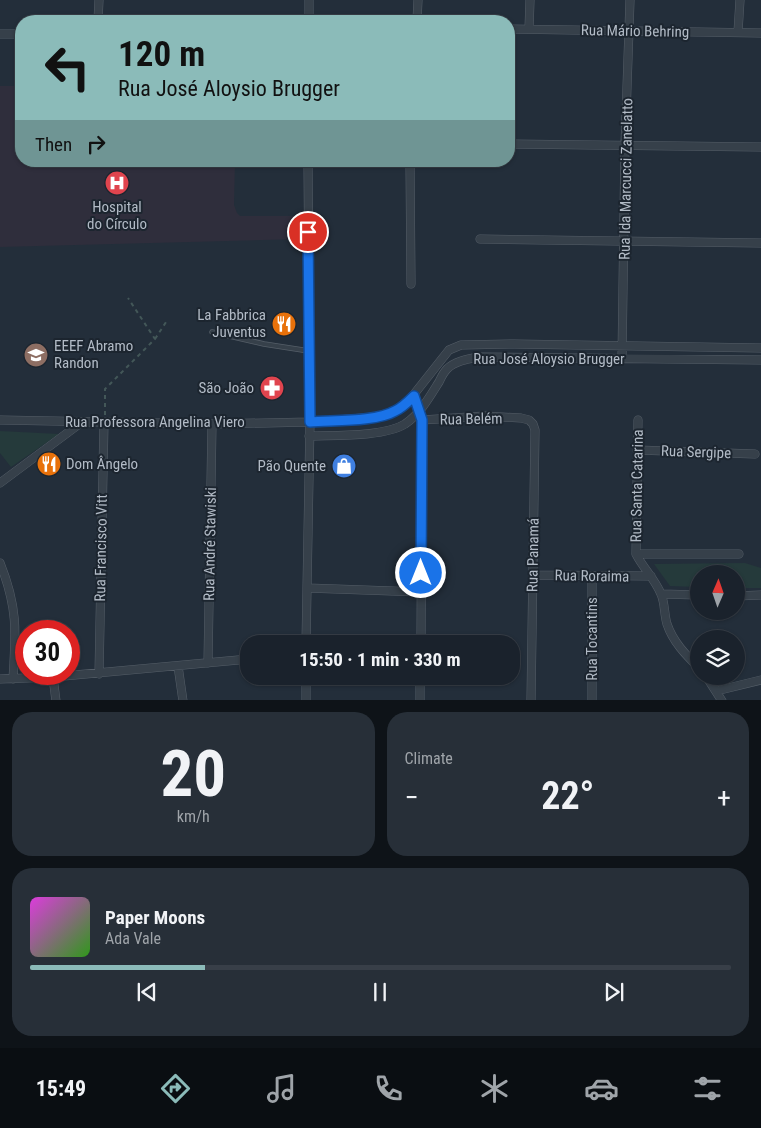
<!DOCTYPE html>
<html lang="en">
<head>
<meta charset="utf-8">
<style>
  :root { --surface:#1a222c; --page:#272f38; --text:#f1f3f6; --muted:#9fa4a9; --line:#383f48; --accent:#8bbbb9 }
  body { margin:0; font-family:"Roboto Condensed",sans-serif; background:var(--page); color:var(--text); height:100vh; display:flex; flex-direction:column; font-size:19px; white-space:nowrap }
  * { box-sizing:border-box; margin:0 }
  p { font-size:16px; color:var(--muted) }
  .icon { flex:none; width:28px; height:28px; fill:none; stroke:currentColor; stroke-width:2; stroke-linecap:round; stroke-linejoin:round }
  .map { position:relative; height:700px; overflow:hidden }
  .sheet { display:flex; flex-direction:column; gap:12px; padding:12px; background:#0e1318; flex:1 }
  .sheet>* { flex:none }
  .hud { position:absolute; left:15px; top:15px; width:500px; height:152px; border-radius:20px; box-shadow:0 1px 4px #0004,0 0 0 1px var(--line); background:#8bbbb9; color:#111; overflow:hidden }
  .needle { width:32px; rotate:2deg }
  .buttons { position:absolute; left:690px; top:565px; display:grid; gap:10px }
  .buttons a { display:grid; place-items:center; width:55px; height:55px; border-radius:50%; background:var(--surface); box-shadow:0 1px 4px #0004,0 0 0 1px var(--line); font-size:25px }
  .speed { position:absolute; left:15px; top:620px; display:flex; gap:10px; font-size:25px; font-weight:700; text-align:center }
  .speed>* { display:grid; place-content:center; width:65px; height:65px; border-radius:50%; background:var(--surface); box-shadow:0 1px 4px #0004,0 0 0 1px var(--line); line-height:1 }
  .speed .limit { border:8px solid #d22; background:#fff; color:#111 }
  .pin { position:absolute; display:grid; place-items:center; width:42px; height:42px; color:#fff; margin:-21px; border:2px solid #fff; border-radius:50%; box-shadow:0 1px 5px #0007 }
  .me { position:absolute; width:55px; margin:-28px; rotate:0deg; stroke-linejoin:round; filter:drop-shadow(0 0 4px #0008) }
  .turn { display:flex; align-items:center; gap:18px; height:105px; padding:0 20px; font-size:22px }
  .turn .icon { width:65px; height:65px; stroke-width:2.5 }
  .turn b { display:block; font-size:35px; line-height:42px }
  .then { display:flex; align-items:center; height:48px; padding:0 20px; background:#0003; gap:10px; font-size:19px }
  .big { font-size:38px; font-weight:700; line-height:1.1 }
  .sheet .card { flex:1; display:flex; flex-direction:column; justify-content:center; gap:8px; min-width:0; padding:0 18px; border-radius:20px; background:var(--page) }
  .sheet .dial { align-items:center; gap:0 }
  .dial b { font-size:65px; line-height:1 }
  .song { display:flex; align-items:center; gap:15px }
  .cover { width:60px; height:60px; border-radius:8px; background:linear-gradient(135deg,hsl(300 70% 55%),hsl(110 70% 35%)) }
  .played { height:5px; border-radius:2px; background:linear-gradient(90deg,var(--accent) 25%,var(--line) 25%) }
  .keys { display:flex; justify-content:space-around; direction:ltr }
  .heat { display:flex; justify-content:space-between; align-items:center; font-size:28px; direction:ltr }
  .sheet .tiles { flex:1; display:grid; gap:12px; grid-template-columns:1fr 1fr }
  .card:last-child { grid-column:span 2 }
  .trip { position:absolute; left:240px; top:635px; width:280px; height:50px; border-radius:20px; background:var(--surface); box-shadow:0 1px 4px #0004,0 0 0 1px var(--line); font-weight:700; line-height:50px; text-align:center }
  .tabs { display:flex; height:80px; justify-content:space-around; align-items:center; background:#0a0e12; color:var(--muted) }
  .tabs .icon { width:35px; height:35px }
  .tabs .selected { color:var(--accent) }
  .tabs b { font-size:22px; color:var(--text) }
  .map>svg:first-child { display:block }
  .medical { fill:#2f2e3c }
  .green { fill:#253a3b }
  .lines { fill:none; stroke-linecap:round; stroke-linejoin:round }
  .service-casing { stroke:#555e68; stroke-width:5.5 }
  .minor-casing { stroke:#555e68; stroke-width:9 }
  .path { stroke:#435758; stroke-width:2; stroke-dasharray:4 4; stroke-linecap:butt }
  .service { stroke:#36404a; stroke-width:4 }
  .minor { stroke:#36404a; stroke-width:8 }
  .route-casing { stroke:#114b97; stroke-width:12 }
  .route { stroke:#1a73e8; stroke-width:9 }
  .labels { text-anchor:middle; stroke-width:4; stroke-linejoin:round; paint-order:stroke }
  .street-label { font-size:15px; fill:#b2bbc6; stroke:#1c252f }
  .poi-label { font-size:15px; fill:#b2bbc6; stroke:#1c252f; text-anchor:end }
</style>
</head>
<body>
<div class="map">
<svg width="761" height="701" viewBox="0 0 761 701">
  <rect width="100%" height="100%" fill="#232e3a"/>
  <path class="medical" d="M0,86H21V161H235L234,205L237,213L240,216H299V239L0,247Z"/>
  <path class="green" d="M0,431L59,434L11,467L0,453Z
    M745,563L761,568V588H736V574H699V587L670,586L654,564Z"/>
  <g class="lines">
    <defs>
      <path id="service" d="M212,332L264,344L309,351"/>
      <path id="minor" d="M98,21L99,0
        M309,21V0
        M417,21L418,0
        M509,29L761,33
        M529,29L530,0
        M738,32L740,0
        M0,34H21
        M509,144L761,147
        M410,161L411,284
        M480,239L761,243
        M622,359L625,145L630,0
        M414,396L422,420L421,644
        M0,420L212,424L310,422L375,417L396,411L407,403L449,350L461,345L514,344L761,348
        M422,420L485,416L521,418L529,420L533,424L535,430L531,701
        M638,420L636,554C643,568 655,579 661,594C665,603 664,614 667,624C673,642 686,655 699,668
        M309,436C334,435 384,437 405,424C420,414 429,398 439,382C441,378 443,373 447,369C455,361 468,359 479,357L761,360
        M637,450L755,454
        M0,483L82,422
        M636,554H739
        M0,563C18,608 16,632 13,679
        M533,575L651,576
        M307,588L421,592
        M661,594L699,595
        M736,596L761,595
        M306,644L310,422L308,161
        M208,663L212,424
        M178,666L183,701
        M99,674L104,422
        M706,676L722,701
        M53,677L56,701
        M0,679L53,677L249,659
        M716,691L761,680
        M306,701V676
        M420,701V676
        M592,701V577"/>
    </defs>
    <use href="#service" class="service-casing"/>
    <use href="#minor" class="minor-casing"/>
    <path class="path" d="M155,339L168,319
      M105,415V389L155,339L128,298"/>
    <use href="#service" class="service"/>
    <use href="#minor" class="minor"/>
  </g>
  <g class="lines">
    <defs>
      <path id="route" d="M308,232L310,422C333,420 376,422 395,411C402,408 408,402 414,396L422,420L421,573"/>
    </defs>
    <use href="#route" class="route-casing"/>
    <use href="#route" class="route"/>
  </g>
  <defs>
    <symbol id="hospital-disc" viewBox="-11 -11 22 22"><circle r="9.5" fill="#e0444e" stroke="#1c252f"/><path d="M-5-5h3v3.5h4V-5h3V5h-3V1.5h-4V5h-3Z" fill="#fff"/></symbol>
    <symbol id="restaurant-disc" viewBox="-11 -11 22 22"><circle r="9.5" fill="#e8710a" stroke="#1c252f"/><path d="M-5-6h1v4h1v-4h1v4h1v-4h1v5L-1.5 .5V6h-2V.5L-5-1ZM5-6V6H3V1.5H1.5Q1.5-4 5-6Z" fill="#fff"/></symbol>
    <symbol id="school-disc" viewBox="-11 -11 22 22"><circle r="9.5" fill="#8d6e63" stroke="#1c252f"/><path d="M0-5L7-2L0 1L-7-2ZM-4 1L0 2.5L4 1V4Q0 6-4 4Z" fill="#fff"/></symbol>
    <symbol id="pharmacy-disc" viewBox="-11 -11 22 22"><circle r="9.5" fill="#e0444e" stroke="#1c252f"/><path d="M-2-6h4v4h4v4h-4v4h-4v-4h-4v-4h4Z" fill="#fff"/></symbol>
    <symbol id="shop-disc" viewBox="-11 -11 22 22"><circle r="9.5" fill="#3f7fe0" stroke="#1c252f"/><path d="M-5-2.5h2.3a2.7 3.5 0 0 1 5.4 0H5L5.5 6h-11ZM-1.5-2.5h3a1.5 2.3 0 0 0-3 0Z" fill="#fff"/></symbol>
  </defs>
  <g fill-rule="evenodd">
    <use href="#hospital-disc" x="103" y="169" width="28" height="28"/>
    <use href="#restaurant-disc" x="270" y="310" width="28" height="28"/>
    <use href="#school-disc" x="22" y="341" width="28" height="28"/>
    <use href="#pharmacy-disc" x="258" y="374" width="28" height="28"/>
    <use href="#restaurant-disc" x="35" y="450" width="28" height="28"/>
    <use href="#shop-disc" x="330" y="452" width="28" height="28"/>
  </g>
  <g class="labels">
    <g class="street-label">
      <text transform="translate(635 31) rotate(1)" y="5">Rua Mário Behring</text>
      <text transform="translate(626 179) rotate(-89)" y="5">Rua Ida Marcucci Zanelatto</text>
      <text x="549" y="364">Rua José Aloysio Brugger</text>
      <text transform="translate(471 419) rotate(-1)" y="5">Rua Belém</text>
      <text x="155" y="427">Rua Professora Angelina Viero</text>
      <text transform="translate(696 452) rotate(2)" y="5">Rua Sergipe</text>
      <text transform="translate(637 486) rotate(-89)" y="5">Rua Santa Catarina</text>
      <text transform="translate(210 544) rotate(-89)" y="5">Rua André Stawiski</text>
      <text transform="translate(101 548) rotate(-89)" y="5">Rua Francisco Vitt</text>
      <text transform="translate(533 555) rotate(-89)" y="5">Rua Panamá</text>
      <text transform="translate(592 576) rotate(1)" y="5">Rua Roraima</text>
      <text transform="translate(592 639) rotate(-90)" y="5">Rua Tocantins</text>
    </g>
    <g class="poi-label">
      <text x="117" y="212" text-anchor="middle">Hospital<tspan x="117" dy="17">do Círculo</tspan></text>
      <text x="266" y="320">La Fabbrica<tspan x="266" dy="17">Juventus</tspan></text>
      <text x="54" y="351" text-anchor="start">EEEF Abramo<tspan x="54" dy="17">Randon</tspan></text>
      <text x="254" y="393">São João</text>
      <text x="66" y="469" text-anchor="start">Dom Ângelo</text>
      <text x="326" y="471">Pão Quente</text>
    </g>
  </g>
</svg>
<div class="buttons">
<a><svg class="needle" viewBox="-14 -14 28 28"><path d="M0-13l5 13h-10z" fill="#e53935"/><path d="M0 13l5-13h-10z" fill="#9fa4a9"/></svg></a>
<a><svg class="icon" aria-label="layers" viewBox="0 0 24 24"><path d="M12 4l9 5-9 5-9-5zM3 14l9 5 9-5"/></svg></a>
</div>
<div class="speed"><div class="limit">30</div></div>
<div class="pin" style="left:308px;top:232px;background:#d93025"><svg class="icon" aria-label="arrive" viewBox="0 0 24 24"><path d="M6 21V4h12l-3 4 3 4H6"/></svg></div>
<svg class="me" style="left:421px;top:573px" viewBox="-20 -20 40 40"><circle r="17" fill="#1a73e8" stroke="#fff" stroke-width="3"/><path d="M0-11L8 9 0 5-8 9z" fill="#fff"/></svg>
<div class="trip">15:50 · 1 min · 330 m</div>
<div class="hud">
<div class="turn"><svg class="icon" aria-label="left" viewBox="0 0 24 24"><path d="M17 20v-9H6M10 6l-5 5 5 5"/></svg><div><b>120 m</b>Rua José Aloysio Brugger</div></div>
<div class="then">Then<svg class="icon" aria-label="right" viewBox="0 0 24 24"><path d="M7 20v-9h11M14 6l5 5-5 5"/></svg></div>
</div>
</div>
<section class="sheet">
<div class="tiles">
<div class="card dial"><b>20</b><p>km/h</p></div>
<div class="card"><p>Climate</p>
<div class="heat"><a>−</a><b class="big">22°</b><a>+</a></div>
</div>
<div class="card">
<div class="song"><i class="cover"></i><div><b>Paper Moons</b><p>Ada Vale</p></div></div>
<div class="played"></div>
<div class="keys"><svg class="icon" aria-label="previous" viewBox="0 0 24 24"><path d="M18 5L8 12l10 7zM5 5v14"/></svg><svg class="icon" aria-label="pause" viewBox="0 0 24 24"><path d="M8 5v14M16 5v14"/></svg><svg class="icon" aria-label="next" viewBox="0 0 24 24"><path d="M6 5l10 7-10 7zM19 5v14"/></svg></div>
</div>
</div>
</section>
<nav class="tabs">
<b>15:49</b>
<svg class="icon selected" aria-label="directions" viewBox="0 0 24 24"><path d="M12 3l9 9-9 9-9-9zM9 14v-3h6M13 9l2 2-2 2"/></svg>
<svg class="icon" aria-label="music" viewBox="0 0 24 24"><path d="M9 18V5l10-2v13"/><circle cx="6" cy="18" r="3"/><circle cx="16" cy="16" r="3"/></svg>
<svg class="icon" aria-label="phone" viewBox="0 0 24 24"><path d="M5 4h4l2 5-3 2q2 4 5 5l2-3 5 2v4C11 20 4 13 5 4z"/></svg>
<svg class="icon" aria-label="climate" viewBox="0 0 24 24"><path d="M12 3v18M4 7l16 10M4 17L20 7"/></svg>
<svg class="icon" aria-label="car" viewBox="0 0 24 24"><path d="M5 17H2v-5l4-1 3-4h7l3 4 3 1v5h-3M9 17h6M6 11h13"/><circle cx="7" cy="17" r="2"/><circle cx="17" cy="17" r="2"/></svg>
<svg class="icon" aria-label="filters" viewBox="0 0 24 24"><path d="M4 7h16M4 17h16"/><circle cx="9" cy="7" r="2"/><circle cx="15" cy="17" r="2"/></svg>
</nav>
</body>
</html>
